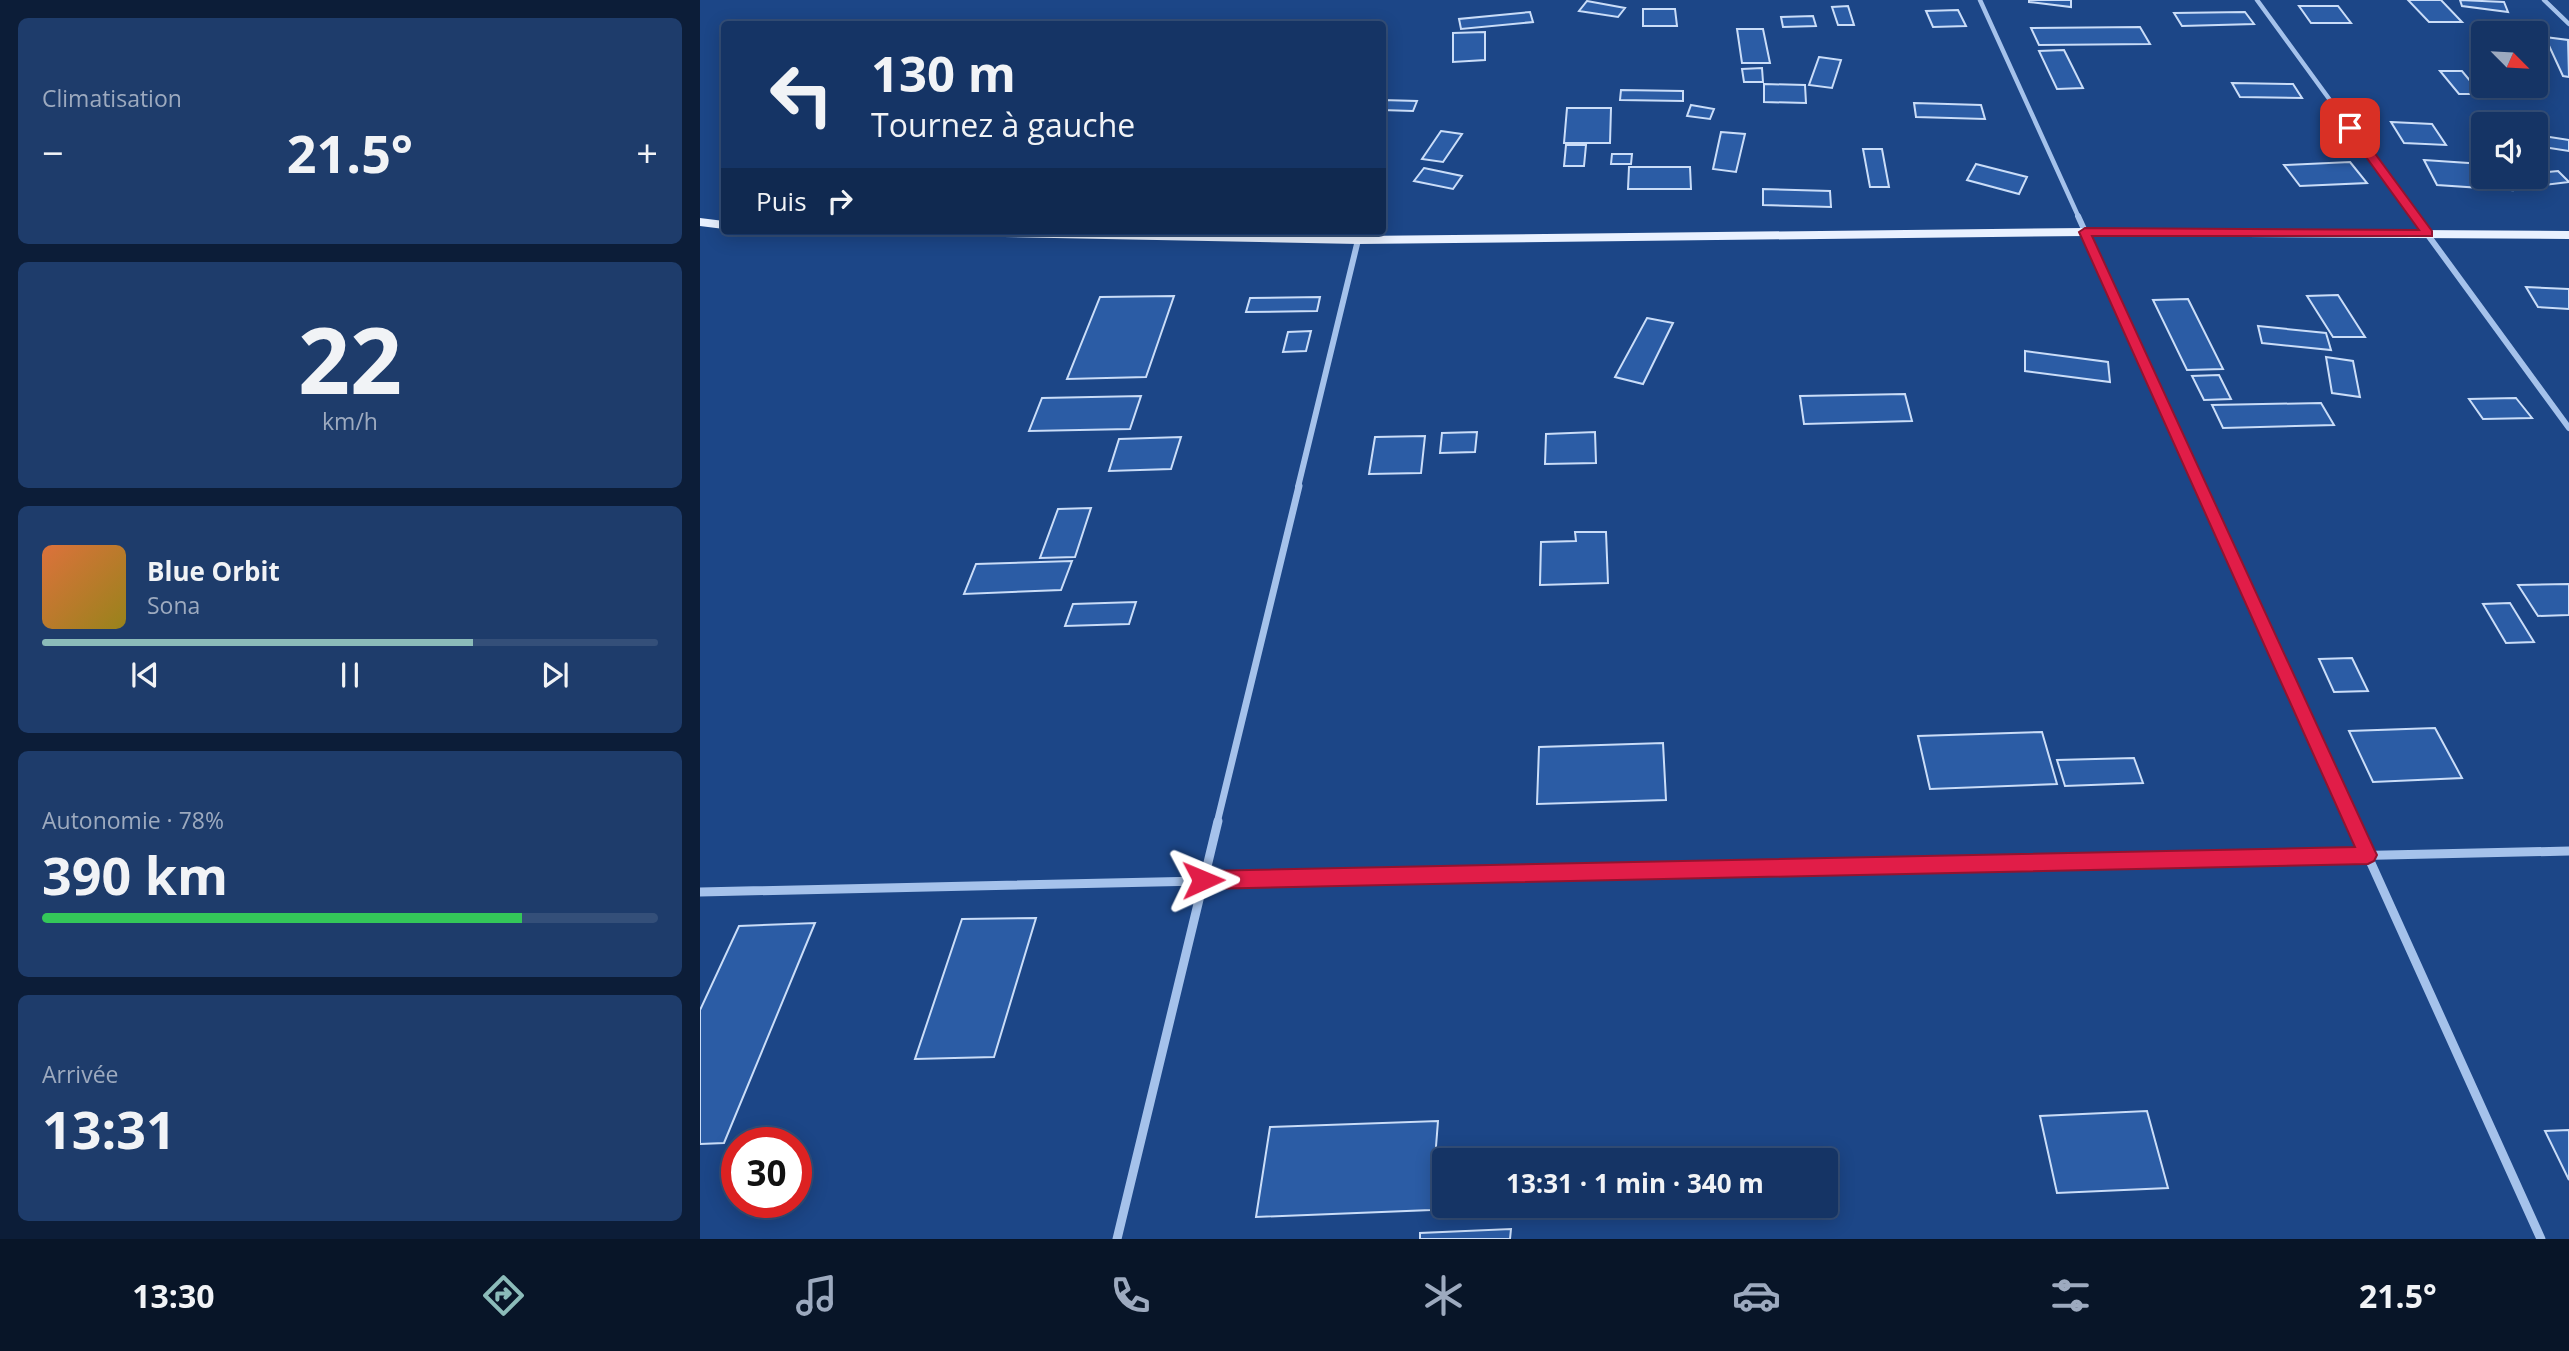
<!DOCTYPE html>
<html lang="fr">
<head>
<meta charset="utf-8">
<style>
  :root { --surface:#153465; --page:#1e3c6b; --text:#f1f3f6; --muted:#9daabf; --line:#344f79; --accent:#8bbbb9 }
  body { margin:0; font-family:"Open Sans",sans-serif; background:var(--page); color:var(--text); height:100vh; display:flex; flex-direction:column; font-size:26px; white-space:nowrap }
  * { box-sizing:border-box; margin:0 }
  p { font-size:23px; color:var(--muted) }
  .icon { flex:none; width:38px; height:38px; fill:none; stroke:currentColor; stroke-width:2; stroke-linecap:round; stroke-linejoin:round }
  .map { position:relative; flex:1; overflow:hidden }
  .drawer { display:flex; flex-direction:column; gap:18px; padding:18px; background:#0c1d38; width:700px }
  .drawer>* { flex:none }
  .top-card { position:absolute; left:21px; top:21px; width:665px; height:214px; border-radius:7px; box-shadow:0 4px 18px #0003,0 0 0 2px var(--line); background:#153465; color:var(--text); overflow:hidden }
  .needle { width:46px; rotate:114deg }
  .controls { position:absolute; left:1771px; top:21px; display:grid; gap:14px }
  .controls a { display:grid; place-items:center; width:77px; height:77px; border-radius:7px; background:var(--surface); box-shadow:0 4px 18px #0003,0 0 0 2px var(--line); font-size:35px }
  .speed { position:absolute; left:21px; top:1127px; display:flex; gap:14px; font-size:35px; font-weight:700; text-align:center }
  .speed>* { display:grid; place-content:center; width:91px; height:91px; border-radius:50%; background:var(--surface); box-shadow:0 4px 18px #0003,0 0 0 2px var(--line); line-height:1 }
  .speed .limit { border:10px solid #d22; background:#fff; color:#111 }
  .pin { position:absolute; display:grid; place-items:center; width:60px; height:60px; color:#fff; margin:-30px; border-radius:14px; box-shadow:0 4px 10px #0006 }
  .me { position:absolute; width:77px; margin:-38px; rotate:89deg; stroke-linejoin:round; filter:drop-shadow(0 0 5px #0008) }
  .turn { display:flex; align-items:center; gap:24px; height:147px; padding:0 35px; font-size:32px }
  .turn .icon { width:91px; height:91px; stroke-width:2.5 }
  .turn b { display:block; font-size:49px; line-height:60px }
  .then { display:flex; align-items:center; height:66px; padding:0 35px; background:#0003; gap:14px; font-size:26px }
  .big { font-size:52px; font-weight:700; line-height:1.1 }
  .drawer .card { flex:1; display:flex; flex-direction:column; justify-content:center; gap:10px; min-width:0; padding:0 24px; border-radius:10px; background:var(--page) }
  .drawer .dial { align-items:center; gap:0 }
  .dial b { font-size:91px; line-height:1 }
  .song { display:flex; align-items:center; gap:21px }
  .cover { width:84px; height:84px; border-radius:10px; background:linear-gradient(135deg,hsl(20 70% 55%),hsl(50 70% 35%)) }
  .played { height:7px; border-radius:4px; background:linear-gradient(90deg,var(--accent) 70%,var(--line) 70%) }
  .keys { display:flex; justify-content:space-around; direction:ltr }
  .heat { display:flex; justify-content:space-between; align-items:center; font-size:38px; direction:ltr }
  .charge { height:10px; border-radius:5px; background:linear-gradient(90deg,#34c759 78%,var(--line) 0) }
  .trip { position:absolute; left:732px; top:1148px; width:406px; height:70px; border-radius:7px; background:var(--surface); box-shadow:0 4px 18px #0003,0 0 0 2px var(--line); font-weight:700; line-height:70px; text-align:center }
  .menu { display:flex; height:112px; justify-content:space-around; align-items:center; background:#081528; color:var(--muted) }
  .menu .icon { width:49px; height:49px }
  .menu .selected { color:var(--accent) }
  .menu b { font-size:32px; color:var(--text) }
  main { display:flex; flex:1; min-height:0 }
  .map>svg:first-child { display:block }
  .building { fill:#2b5ca5; stroke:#caddf8; stroke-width:2 }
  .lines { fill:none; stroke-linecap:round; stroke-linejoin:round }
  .street-far3 { stroke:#a5c2eb; stroke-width:4.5 }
  .street-far2 { stroke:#a5c2eb; stroke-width:6 }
  .street-far1 { stroke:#a5c2eb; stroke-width:7 }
  .street { stroke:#a5c2eb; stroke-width:9 }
  .primary { fill:#e9f1ff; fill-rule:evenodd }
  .route { fill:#e11d48; stroke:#92132f; stroke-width:2 }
</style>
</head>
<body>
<main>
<section class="drawer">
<div class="card"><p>Climatisation</p>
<div class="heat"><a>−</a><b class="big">21.5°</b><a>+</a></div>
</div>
<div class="card dial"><b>22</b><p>km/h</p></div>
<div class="card">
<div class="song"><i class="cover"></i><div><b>Blue Orbit</b><p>Sona</p></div></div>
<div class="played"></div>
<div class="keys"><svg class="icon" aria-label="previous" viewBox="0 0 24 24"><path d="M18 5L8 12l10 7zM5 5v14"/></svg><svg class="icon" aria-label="pause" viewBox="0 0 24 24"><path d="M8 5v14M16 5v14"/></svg><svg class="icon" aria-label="next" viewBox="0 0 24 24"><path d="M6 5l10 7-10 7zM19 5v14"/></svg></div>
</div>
<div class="card"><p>Autonomie · 78%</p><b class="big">390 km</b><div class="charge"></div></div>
<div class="card"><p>Arrivée</p><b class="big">13:31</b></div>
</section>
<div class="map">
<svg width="1869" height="1239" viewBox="0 0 1869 1239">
  <rect width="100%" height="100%" fill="#1c4687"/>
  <path class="building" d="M1329,0H1371V7L1329,2Z
    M1708,0H1741L1762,22H1729Z
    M1760,0L1804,2L1808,12L1762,6Z
    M887,1L925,8L918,17L879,11Z
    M1148,6L1154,25H1138L1132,7Z
    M1599,6H1638L1651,23H1611Z
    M943,9H975L977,26H943Z
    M1258,10L1266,26L1233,27L1226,11Z
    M830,12L833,22L761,29L759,19Z
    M1545,12L1554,24L1482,26L1474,13Z
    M1113,16L1116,26L1083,27L1081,17Z
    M1440,27L1450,44L1339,45L1331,28Z
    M1037,29H1063L1070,63H1042Z
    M785,32V60L753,62V33Z
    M1845,37L1868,40L1869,77L1863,76Z
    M1364,50L1383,88L1357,89L1339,51Z
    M1119,57L1141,60L1132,88L1109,85Z
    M1062,68L1063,82H1044L1042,69Z
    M1740,71H1762L1781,94H1759Z
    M1532,83L1593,84L1602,98L1540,97Z
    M1064,84L1105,85L1106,103L1064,102Z
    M921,90L983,91V101L920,100Z
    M682,100L717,101L713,111L682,110Z
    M1214,103L1281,105L1285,119L1216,117Z
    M991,105L1014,109L1010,119L987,116Z
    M867,108H911L910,143H864Z
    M1691,122L1732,124L1746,145L1704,143Z
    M741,131L762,134L743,162L722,159Z
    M1021,132L1045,134L1036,172L1013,169Z
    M1836,135L1869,140V151L1836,146Z
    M866,145H886L884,166H864Z
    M1163,149H1182L1189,187H1170Z
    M912,154H932L931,164H911Z
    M1724,160L1783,164V177H1804L1812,190L1737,185Z
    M1650,162L1667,183L1600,186L1584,165Z
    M1276,164L1327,177L1319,194L1267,180Z
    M929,167H990L991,189H928Z
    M724,168L762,176L753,189L714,181Z
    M1858,171L1869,182L1844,185L1835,177L1836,173Z
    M1063,189L1130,191L1131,207L1063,205Z
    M1826,287L1869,289V309L1838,307Z
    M1638,295L1665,337H1633L1607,296Z
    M474,296L446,377L367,379L400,297Z
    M620,297L617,311L546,312L550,298Z
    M1488,299L1523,369L1487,370L1453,300Z
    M947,318L973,323L943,384L915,377Z
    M1558,326L1626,333L1631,350L1562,343Z
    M611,331L606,351L583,352L588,332Z
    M1325,351L1408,362L1410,382L1325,371Z
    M1626,357L1653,361L1660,397L1632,393Z
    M1519,375L1531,399L1504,400L1492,376Z
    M1205,394L1212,421L1104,424L1100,396Z
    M441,396L430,429L329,431L342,398Z
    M1816,398L1832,418L1783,419L1769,399Z
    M1621,403L1634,425L1523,428L1512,405Z
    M777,432L775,452L740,453L742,433Z
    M895,432L896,463L845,464L846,434Z
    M725,436L721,473L669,474L675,437Z
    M481,437L471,469L409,471L419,439Z
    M391,508L375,557L340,558L358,509Z
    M875,532H906L908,583L840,585L841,542L876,541Z
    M372,561L361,590L264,594L276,564Z
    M1869,584V615L1838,616L1818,585Z
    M436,602L429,624L365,626L373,604Z
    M1810,603L1834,642L1806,643L1783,604Z
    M1652,658L1668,691L1634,692L1619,659Z
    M1735,728L1762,778L1673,782L1649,731Z
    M1342,732L1357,784L1230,789L1218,736Z
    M963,743L966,800L837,804L839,747Z
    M1434,758L1443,783L1365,786L1357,760Z
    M336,918L294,1057L215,1059L262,919Z
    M115,923L24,1143L0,1144V1010L39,926Z
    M1447,1111L1468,1188L1357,1193L1340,1116Z
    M738,1121L731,1210L556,1217L570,1127Z
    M1869,1130V1180L1845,1131Z
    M811,1229L810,1239H720V1233Z"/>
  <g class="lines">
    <path class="street-far3" d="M1280,0L1379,218
      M1557,0L1716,218
      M1844,0L1869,24"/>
    <path class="street-far2" d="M1378,216L1501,487
      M1714,216L1869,428
      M598,487L658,240"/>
    <path class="street-far1" d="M1500,486L1653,823
      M517,823L599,486"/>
    <path class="street" d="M1652,821L1841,1239
      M0,892L1869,851
      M417,1239L518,821"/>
    <path class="primary" d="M0,218L24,221V229L0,226Z
      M1385,228L1869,231V239L1385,236L658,244L197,235L191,231H401L658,236Z"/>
  </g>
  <path class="route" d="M1650,124L1654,125L1732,231V236H1392L1674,849L1677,855L1674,861L1668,864L503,889L497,887L494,880L497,874L503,871L1655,847L1379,232L1385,228L1719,230L1645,128Z"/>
</svg>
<div class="controls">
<a><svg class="needle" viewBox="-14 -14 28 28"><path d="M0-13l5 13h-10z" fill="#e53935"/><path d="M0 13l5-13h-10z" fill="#9daabf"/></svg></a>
<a><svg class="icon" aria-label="sound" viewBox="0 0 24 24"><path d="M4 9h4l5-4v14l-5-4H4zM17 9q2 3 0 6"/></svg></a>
</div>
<div class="speed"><div class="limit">30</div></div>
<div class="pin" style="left:1650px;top:128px;background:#d93025"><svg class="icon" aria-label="arrive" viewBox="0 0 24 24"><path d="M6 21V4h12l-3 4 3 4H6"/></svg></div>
<svg class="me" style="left:503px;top:880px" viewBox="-20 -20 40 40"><path d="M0-17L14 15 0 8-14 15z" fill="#e11d48" stroke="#fff" stroke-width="4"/></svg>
<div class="trip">13:31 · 1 min · 340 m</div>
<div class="top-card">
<div class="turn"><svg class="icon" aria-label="left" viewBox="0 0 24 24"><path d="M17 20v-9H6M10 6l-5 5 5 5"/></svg><div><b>130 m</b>Tournez à gauche</div></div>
<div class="then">Puis<svg class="icon" aria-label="right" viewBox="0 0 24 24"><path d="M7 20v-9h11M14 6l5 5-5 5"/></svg></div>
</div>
</div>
</main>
<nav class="menu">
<b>13:30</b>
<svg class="icon selected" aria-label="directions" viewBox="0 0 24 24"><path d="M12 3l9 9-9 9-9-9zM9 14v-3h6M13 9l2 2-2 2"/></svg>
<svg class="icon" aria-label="music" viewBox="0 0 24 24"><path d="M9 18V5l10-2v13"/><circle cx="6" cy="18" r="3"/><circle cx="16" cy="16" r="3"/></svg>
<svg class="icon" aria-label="phone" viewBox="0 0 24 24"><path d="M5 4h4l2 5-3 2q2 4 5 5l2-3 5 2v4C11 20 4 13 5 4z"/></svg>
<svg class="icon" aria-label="climate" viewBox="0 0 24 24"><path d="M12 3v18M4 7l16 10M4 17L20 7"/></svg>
<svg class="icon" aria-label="car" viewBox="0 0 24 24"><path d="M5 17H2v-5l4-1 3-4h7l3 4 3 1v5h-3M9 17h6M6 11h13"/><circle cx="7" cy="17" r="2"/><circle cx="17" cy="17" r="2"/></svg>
<svg class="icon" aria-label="filters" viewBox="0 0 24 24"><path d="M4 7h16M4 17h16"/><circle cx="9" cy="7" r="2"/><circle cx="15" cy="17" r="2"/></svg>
<b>21.5°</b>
</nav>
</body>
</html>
